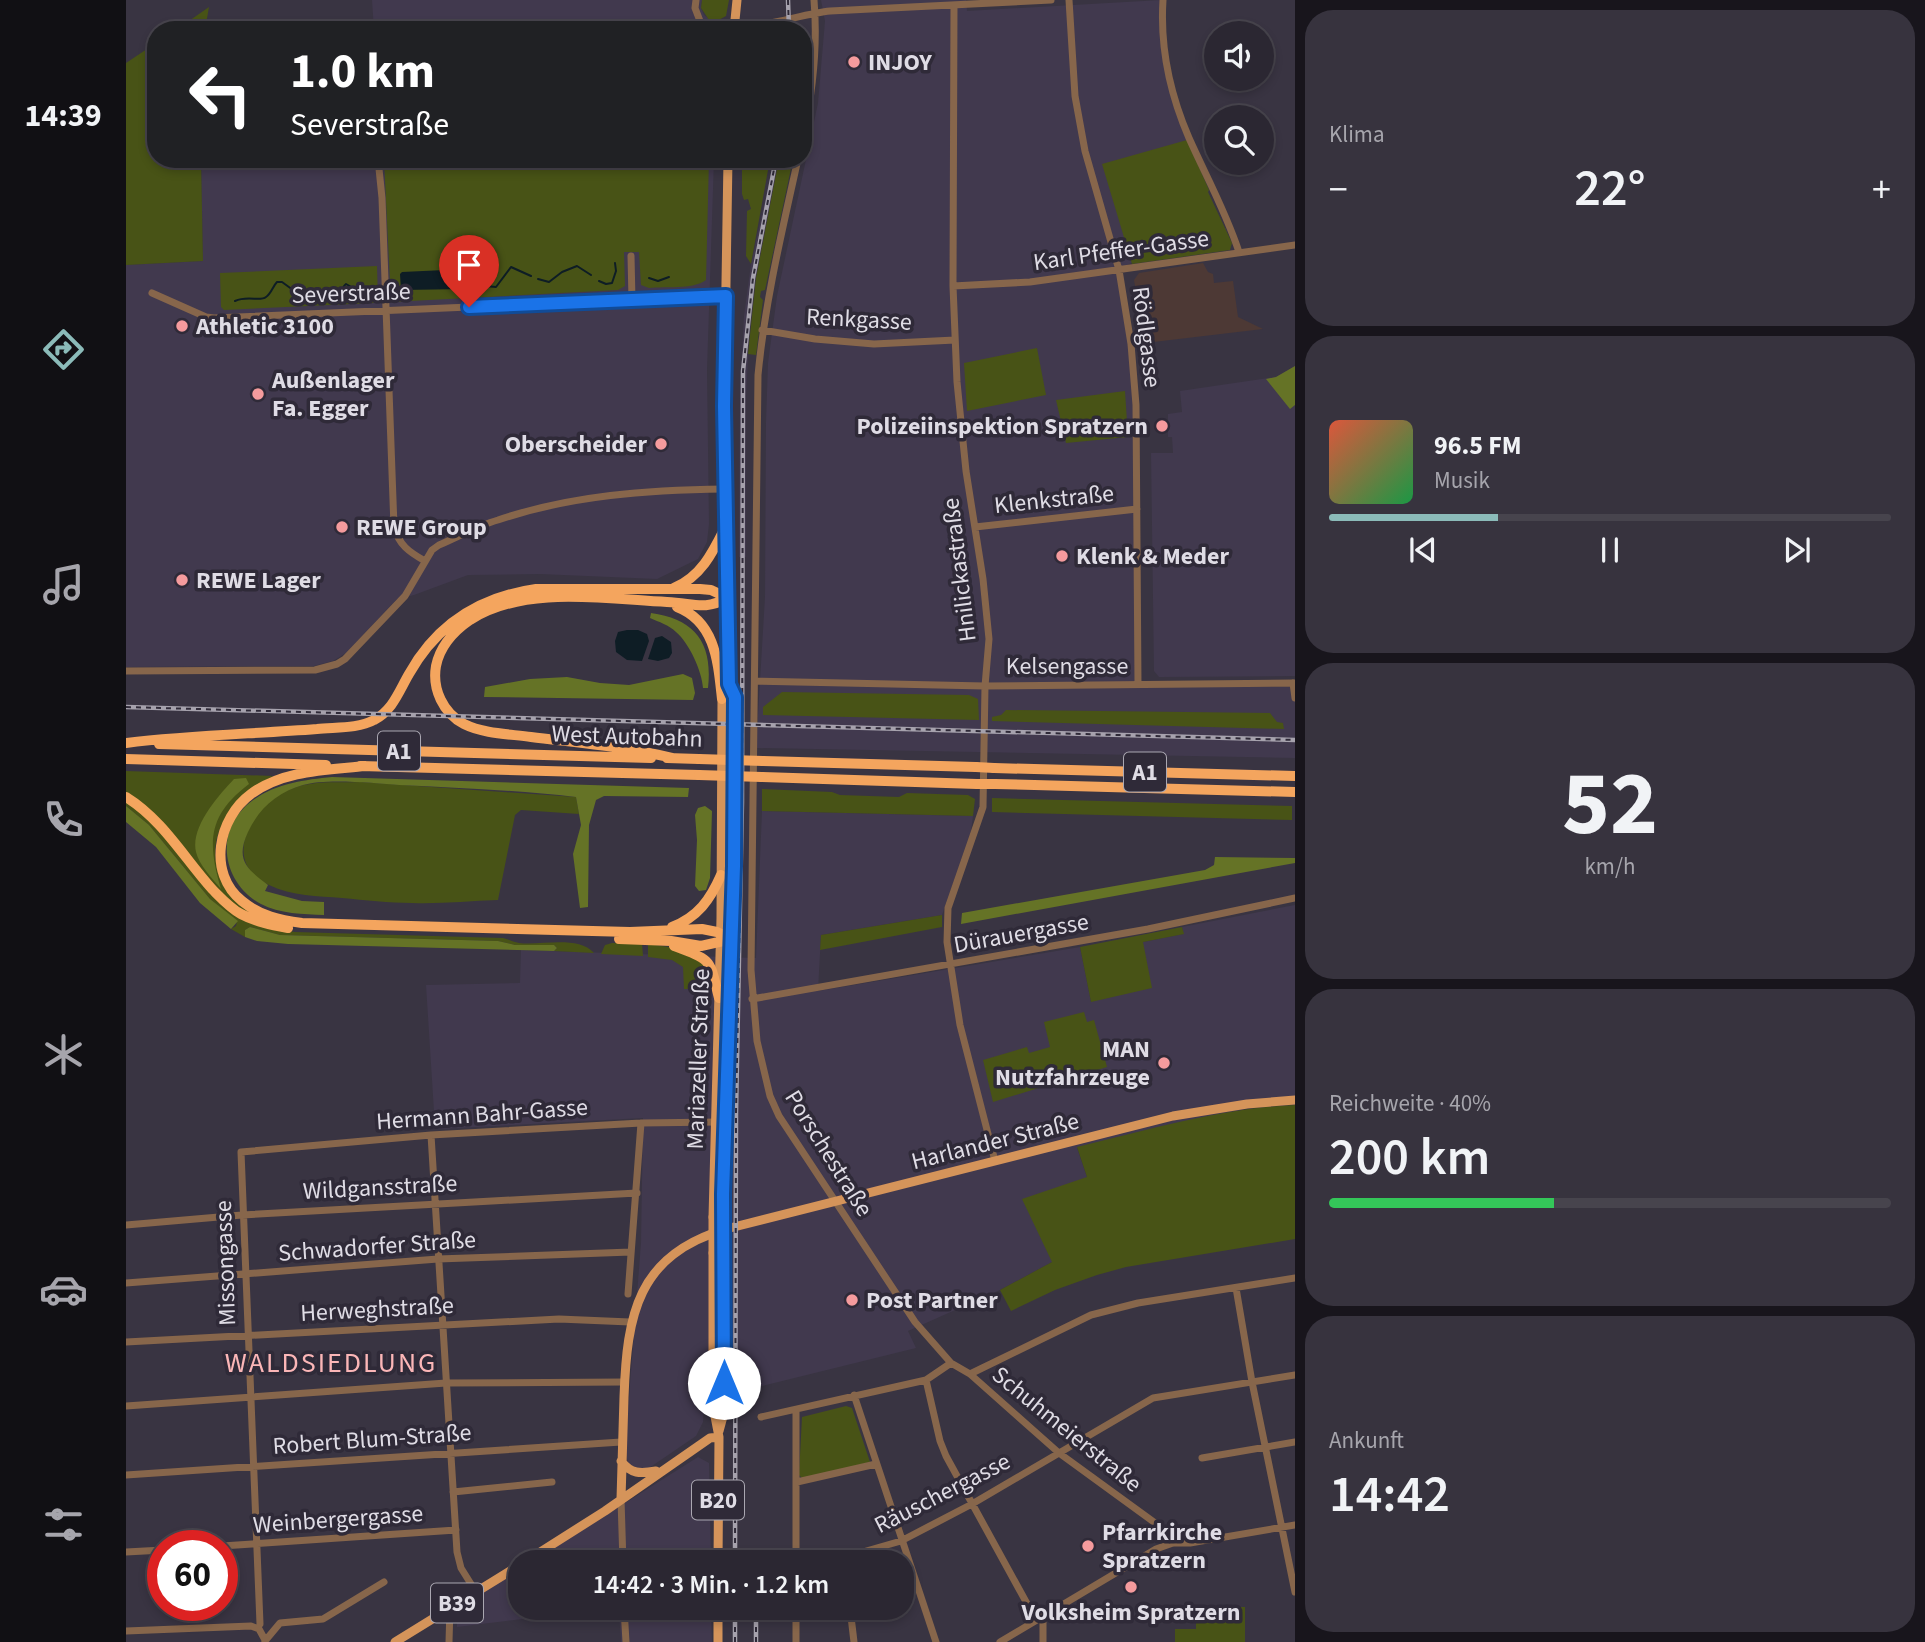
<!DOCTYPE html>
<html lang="de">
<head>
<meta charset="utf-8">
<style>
  :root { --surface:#2b2732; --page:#37333e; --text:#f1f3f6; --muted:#a6a5ac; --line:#47444d; --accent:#8bbbb9 }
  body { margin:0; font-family:"Source Sans 3",sans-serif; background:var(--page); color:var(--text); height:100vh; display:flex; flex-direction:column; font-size:26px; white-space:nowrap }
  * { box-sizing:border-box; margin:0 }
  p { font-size:23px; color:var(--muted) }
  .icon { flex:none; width:38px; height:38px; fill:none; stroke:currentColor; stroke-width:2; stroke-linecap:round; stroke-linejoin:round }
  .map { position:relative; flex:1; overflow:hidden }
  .sheet { display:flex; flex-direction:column; gap:10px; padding:10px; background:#18151c; width:630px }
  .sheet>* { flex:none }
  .top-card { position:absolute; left:21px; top:21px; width:665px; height:147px; border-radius:28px; box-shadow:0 4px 10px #0003,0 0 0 2px var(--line); background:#202124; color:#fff; overflow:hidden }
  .fabs { position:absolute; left:1078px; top:21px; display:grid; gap:14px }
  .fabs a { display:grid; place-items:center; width:70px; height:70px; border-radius:50%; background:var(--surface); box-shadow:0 4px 10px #0003,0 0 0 2px var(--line); font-size:35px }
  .speed { position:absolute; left:21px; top:1530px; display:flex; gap:14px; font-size:35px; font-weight:700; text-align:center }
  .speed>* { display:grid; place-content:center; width:91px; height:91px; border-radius:50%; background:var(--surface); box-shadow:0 4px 10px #0003,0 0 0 2px var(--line); line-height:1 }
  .speed .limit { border:10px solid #d22; background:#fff; color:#111 }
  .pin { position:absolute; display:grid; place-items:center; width:60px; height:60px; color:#fff; margin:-72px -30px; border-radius:50% 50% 50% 0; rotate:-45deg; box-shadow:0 0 7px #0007 }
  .pin .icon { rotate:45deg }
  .me { position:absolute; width:77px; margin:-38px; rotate:0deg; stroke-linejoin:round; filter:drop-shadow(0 0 5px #0008) }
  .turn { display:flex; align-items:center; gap:24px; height:147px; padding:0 28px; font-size:32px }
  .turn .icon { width:91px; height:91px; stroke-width:2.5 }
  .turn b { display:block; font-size:49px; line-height:60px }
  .big { font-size:52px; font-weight:600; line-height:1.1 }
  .sheet .tile { flex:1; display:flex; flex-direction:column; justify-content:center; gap:10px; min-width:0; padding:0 24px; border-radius:28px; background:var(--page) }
  .sheet .dial { align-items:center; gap:0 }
  .dial b { font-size:91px; line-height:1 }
  .song { display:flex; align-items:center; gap:21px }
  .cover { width:84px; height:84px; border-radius:10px; background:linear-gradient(135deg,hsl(10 70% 55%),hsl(140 70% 35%)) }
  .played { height:7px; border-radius:4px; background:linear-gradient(90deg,var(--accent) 30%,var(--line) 30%) }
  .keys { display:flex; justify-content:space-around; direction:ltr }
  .heat { display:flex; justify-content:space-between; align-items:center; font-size:38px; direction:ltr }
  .charge { height:10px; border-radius:5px; background:linear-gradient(90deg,#34c759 40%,var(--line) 0) }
  .trip { position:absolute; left:382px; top:1550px; width:406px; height:70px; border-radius:28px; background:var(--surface); box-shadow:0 4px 10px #0003,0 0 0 2px var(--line); font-weight:600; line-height:70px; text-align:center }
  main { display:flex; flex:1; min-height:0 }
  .tab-bar { display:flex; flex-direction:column; width:126px; justify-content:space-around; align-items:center; background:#111014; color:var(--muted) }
  .tab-bar .icon { width:49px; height:49px }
  .tab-bar .selected { color:var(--accent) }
  .tab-bar b { font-size:32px; color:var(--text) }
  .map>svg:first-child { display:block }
  .built { fill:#41394e }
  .education { fill:#4d3935 }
  .green { fill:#485316 }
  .forest { fill:#657326 }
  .water { fill:#0e1d25 }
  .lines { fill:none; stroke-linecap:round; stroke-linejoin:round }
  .stream { stroke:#0e1d25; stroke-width:2 }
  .minor { stroke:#87664b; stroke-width:7 }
  .major { stroke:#d5945a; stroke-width:9 }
  .highway { stroke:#f4a55e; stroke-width:10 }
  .rail-casing { stroke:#a6a2ad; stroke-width:4.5 }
  .rail { stroke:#2f2a38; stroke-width:2; stroke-dasharray:5; stroke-linecap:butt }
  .major-bridge { stroke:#d5945a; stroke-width:9 }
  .highway-bridge { stroke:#f4a55e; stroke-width:10 }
  .route-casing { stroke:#114b97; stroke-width:18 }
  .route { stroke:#1a73e8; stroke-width:12 }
  .poi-dot { fill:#f59b9d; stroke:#2f2a38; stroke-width:2.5 }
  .labels { text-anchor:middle; stroke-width:7; stroke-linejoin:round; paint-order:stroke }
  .shield { fill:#2f2a38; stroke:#aaa7b1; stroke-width:2 }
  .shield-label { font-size:23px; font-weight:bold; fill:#dfdce5 }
  .poi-label { font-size:24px; font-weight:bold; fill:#dfdce5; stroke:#2f2a38; text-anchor:start }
  .street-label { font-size:24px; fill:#dfdce5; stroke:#2f2a38 }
  .quarter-label { font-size:28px; letter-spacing:2px; fill:#fbb6b7; stroke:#2f2a38 }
</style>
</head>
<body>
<main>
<nav class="tab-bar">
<b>14:39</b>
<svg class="icon selected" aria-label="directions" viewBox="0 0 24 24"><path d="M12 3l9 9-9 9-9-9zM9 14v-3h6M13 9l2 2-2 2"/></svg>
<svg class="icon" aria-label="music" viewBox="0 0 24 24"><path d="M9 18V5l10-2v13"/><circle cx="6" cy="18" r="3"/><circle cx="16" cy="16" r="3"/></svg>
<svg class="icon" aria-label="phone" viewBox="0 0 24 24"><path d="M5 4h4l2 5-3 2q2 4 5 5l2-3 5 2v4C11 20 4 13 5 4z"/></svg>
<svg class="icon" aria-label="climate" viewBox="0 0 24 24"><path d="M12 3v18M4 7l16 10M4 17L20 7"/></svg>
<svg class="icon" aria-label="car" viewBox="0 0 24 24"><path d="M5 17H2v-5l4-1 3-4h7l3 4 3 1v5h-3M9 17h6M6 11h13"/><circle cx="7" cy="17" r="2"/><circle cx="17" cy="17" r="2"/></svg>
<svg class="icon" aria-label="filters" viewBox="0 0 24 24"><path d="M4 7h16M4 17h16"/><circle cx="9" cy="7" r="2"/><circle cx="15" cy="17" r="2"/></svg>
</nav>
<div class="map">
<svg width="1169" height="1642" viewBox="0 0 1169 1642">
  <rect width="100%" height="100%" fill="#393442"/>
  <path class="built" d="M246,0H576L575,8L578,15L588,22L596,20L595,30H248Z
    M695,0H840L841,11L1035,0L1034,27L1061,140L1083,190L1082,192L1098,229L1100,228L1104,250L1006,263L991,269L1003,342L1009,406L1011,684L1169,687V758L630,748L639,597L640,422L642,363L651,296L692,103L699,21Z
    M75,159H588L581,370L583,524L581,542L572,559L531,579L414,574L342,575L288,595L271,599L220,653L207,661L188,666L0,667V265L77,261Z
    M648,159H653L630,278L624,320L620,397V557H613L614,397L618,316L625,264Z
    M1169,366V676L1033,677L1028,671L1025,453H1047L1046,437H1042V414L1056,412L1054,391L1150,377Z
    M636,811L847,816L845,831L816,915L695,935L692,991L954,947L965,1002L1017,942L1057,934L1056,927L1169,905V1105L1128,1107L951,1148L961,1177L926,1262L874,1290L782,1331L790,1348L636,1386L579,1392L577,1422L570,1436L523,1468H510L502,1463L499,1448L515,1243L517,1118L312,1129L309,1127L300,985L394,983L395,950L630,958Z
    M572,1457L583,1463L585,1563H404Z
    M394,1569V1608H585L586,1642H495L493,1613L396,1619L331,1627V1609Z"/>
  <path class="education" d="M1077,263L1082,272L1087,274L1088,283L1107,281L1112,317L1137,329L1019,343L1008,280L1013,273Z"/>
  <path class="green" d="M576,0H603L600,16L589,22L583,20L575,8Z
    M83,7L79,30H50Z
    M30,43V159H75L77,261L0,265V63Z
    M1061,140L1083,190L1082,192L1106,243L1104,250L1006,264L976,164Z
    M258,159H583L580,280C566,290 540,286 523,288L515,285L513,252H498L499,286L492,290L265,302Z
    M616,159H644L625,264L620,256L621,211L625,209L622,199L618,200L616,194Z
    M653,159H667L639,290L635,291L634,297L637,300L630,355L622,354L630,278Z
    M251,266L252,299L247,303L98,310L95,307L94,273Z
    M911,348L920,395L841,411L838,363Z
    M999,391L1002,437L940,443L930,400Z
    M656,692L843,695L852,699L853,720L637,715V707Z
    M880,710L1144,713L1151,722L1157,723L1158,729L866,721V717L875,715Z
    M0,771L147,776C109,796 74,836 96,881C102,893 129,911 140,920L115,910L101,900L6,796L0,792Z
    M234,782L450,797L453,814L395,810L389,815L372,900C343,901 314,904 286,903C263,903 239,900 216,898C192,896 166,896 143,885C92,862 127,803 165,789C187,780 211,783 234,782Z
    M636,789L706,792L714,795L773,797L781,793L842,795L849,799L847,816L636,811Z
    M866,798L1166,806V820L866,812Z
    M0,801L30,825L84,892L144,928L169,932L377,938C382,939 387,942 393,943C414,946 452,935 468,953L428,951L431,948L428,945H389L372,941L154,935L124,927L119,930V937L105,929L110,926L111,921L84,899L23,825L0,806Z
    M816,915V927L694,950L695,935Z
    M1056,927L1058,934L1017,942L1026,988L965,1002L954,947Z
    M486,943H516L517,956L475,954L479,945Z
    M522,944L543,947L576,961L583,974V989H558L557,967L546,960L522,957Z
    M958,1012L961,1022L968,1020L981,1067L867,1102L857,1060L901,1047L903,1053L924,1047L918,1022Z
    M1169,1105V1239L1000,1267L971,1275L929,1290L885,1311L874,1290L926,1262L896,1199L961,1177L951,1147C1023,1130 1094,1108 1169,1105Z
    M720,1406L726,1408L744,1462L677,1479L673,1475L676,1417Z
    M1070,1607H1119V1642H1049V1629H1070Z"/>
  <path class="forest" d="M1169,366V405L1164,409L1140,379L1150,377Z
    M525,613C569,619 587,643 582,688H577C576,671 563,643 550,632C543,625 533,622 524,618Z
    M557,674L566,678L569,693L567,700L358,697L359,687L404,679L441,677L474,683L503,685Z
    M206,777L563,788L562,797L478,796L470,800L463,825L462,907L454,908L447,854L455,825L450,797C391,790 332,788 273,785C249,783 199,778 177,785C152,792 133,808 122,832C109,860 121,869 142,885L139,891L176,901L198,902V915C178,914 153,914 135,904C100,886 88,838 117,809C140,785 175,780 206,777Z
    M120,778L123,784C82,815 81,842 95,889C86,878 73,865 70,852C64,827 93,795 108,779Z
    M0,806L23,825L84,899L112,921L105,929L74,903L30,847L0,822Z
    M579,806L586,811L584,878L580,890L573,891L569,886L571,840L569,815L572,808Z
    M1089,857L1169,858V863L835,924L836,913L1079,870L1088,865Z
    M124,927L154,935L372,941L389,945H428L431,948L428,951L162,944L131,941L119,937V930Z"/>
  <path class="water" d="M340,269L342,270L343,286L341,289L275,290L274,274L276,272Z
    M501,630H512L521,634L523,641L516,661L501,660L490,652L489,641L492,632Z
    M536,636L545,642L546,653L543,658L532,661L522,659L529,638Z"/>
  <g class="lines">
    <path class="stream" d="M523,278L532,281L543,277
      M412,279L423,282L436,272L451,266L465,275
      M356,281L359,286L370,287L385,267L405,276
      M473,281L480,284L486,283L490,271L489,263
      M174,295C181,299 202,302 209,298C214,296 216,287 220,284L236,293
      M109,301C122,295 134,302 140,297C145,294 147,286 151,282H156L167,290
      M578,1608V1610"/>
    <path class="minor" d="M570,0L569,8L574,21C600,41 671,14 704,11L925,0
      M943,0L949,96L959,151L993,270L1005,344L1010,405L1012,684
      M1037,0C1034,47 1044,94 1063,138C1080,176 1100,212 1113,252
      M828,5L827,286L831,382L840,471L857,579L863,639L859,686L857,807L822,908L821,942L834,1025L869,1161
      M677,137C687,91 692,47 688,0
      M252,159L256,198L268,527C273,545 283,552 299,561
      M672,159C656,231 639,302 632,375C630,574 626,772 625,970L631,1041L644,1096L653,1116L789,1322L825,1363L844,1374L933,1453L1032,1525L1047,1543
      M505,256L506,300
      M827,286L904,282L1169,245
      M26,293L80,317L88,318L600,296
      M636,330L689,339L748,344L829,340
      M849,527L1011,509
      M0,671L189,670L211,664L219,659L279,596L306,550L313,545C332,537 351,526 372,520C446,495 522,490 599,489
      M629,681L859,686L1169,683
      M1167,683L1169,698
      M626,999L1022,929L1169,898
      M305,1135L331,1552L335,1568L350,1592
      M0,1225L116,1215L511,1193
      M0,1283L312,1259L505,1252
      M1110,1288L1126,1382L1169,1592
      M502,1294L515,1123
      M0,1342L433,1319L504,1322
      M844,1374L965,1315L1012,1303L1169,1278
      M800,1380L814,1441L820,1456L910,1620
      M728,1395L810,1642
      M0,1406L320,1383L498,1382
      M670,1410V1563
      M635,1417L800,1380L825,1363
      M1076,1458L1169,1442
      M0,1475L495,1442
      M671,1482L750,1464
      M327,1492L426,1482
      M495,1499L497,1563
      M96,1546L330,1530
      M0,1552L37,1550
      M670,1561L716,1558L775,1541L846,1504L1027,1398L1169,1375
      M498,1608L500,1642
      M724,1608L728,1642
      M134,1624L115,1152L305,1135L515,1123L592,1122
      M0,1631L125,1626L133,1629L139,1640
      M139,1641L154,1623L197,1619L258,1582
      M323,1642L324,1607
      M670,1642V1608
      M874,1642L1030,1549L1047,1543H1064L1169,1525
      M917,1642V1616"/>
    <path class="major" d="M608,30L611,0
      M598,1214L601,1027L608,866L609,697L603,684
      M587,1217L595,918L596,699L603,684L598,406L602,159
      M587,1253V1406L593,1437L592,1563
      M593,1431L599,1409L598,1250
      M495,1461C505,1474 514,1474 530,1471
      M495,1499C496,1465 497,1431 498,1397C501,1315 511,1255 600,1229L1047,1116L1121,1104L1169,1100
      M397,1563L479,1511L584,1438L593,1437
      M592,1608V1642
      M269,1642L394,1565"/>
    <path class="highway" d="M548,588C575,577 587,552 599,528
      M551,607C590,622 592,663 596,699
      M0,743C63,735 127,734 191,729C209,727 232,729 248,720C267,710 273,691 283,674C311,624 353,597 410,589H574L585,590L602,598
      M33,744L525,758
      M541,758L573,759
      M547,758C500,747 453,743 405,737C384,734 358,734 338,724C317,713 306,689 310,666C314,646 328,631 344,620C398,585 479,599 541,602C568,603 577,611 602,598
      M0,759L200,765
      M637,761L850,767
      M234,766L573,775
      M239,766C201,770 157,770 125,794C92,818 81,873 116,901C134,916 154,920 176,923L504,932L576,929L591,932L606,939
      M868,768L1169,776
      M636,777L851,784
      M869,784L1169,792
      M0,797C37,820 58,858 86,889C95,898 104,908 115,914C130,922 146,925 162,928
      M546,927C572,917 584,900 595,875
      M493,939L545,941L575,946L606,939
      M548,946C588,961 583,959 593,998"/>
    <defs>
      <path id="rail" d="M662,0L663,30
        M0,707L1169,740
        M609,1563L610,1113L616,802L617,371L627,278L650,159
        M609,1642V1608
        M630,1642V1608"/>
    </defs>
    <use href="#rail" class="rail-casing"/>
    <use href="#rail" class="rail"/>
    <path class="major-bridge" d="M598,1214V1250
      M587,1253V1217"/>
    <path class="highway-bridge" d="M573,759L637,761
      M850,767L868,768
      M573,775L636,777
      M851,784H869"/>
  </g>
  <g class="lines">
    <defs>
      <path id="route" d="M343,307L600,296L598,406L603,684L609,697L608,866L597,1194L598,1383"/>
    </defs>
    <use href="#route" class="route-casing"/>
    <use href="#route" class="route"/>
  </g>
  <g class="poi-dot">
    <circle cx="728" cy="62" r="7"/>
    <circle cx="56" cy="326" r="7"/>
    <circle cx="132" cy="394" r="7"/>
    <circle cx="1036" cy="426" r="7"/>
    <circle cx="535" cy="444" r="7"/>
    <circle cx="216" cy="527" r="7"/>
    <circle cx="936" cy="556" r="7"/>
    <circle cx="56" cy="580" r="7"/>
    <circle cx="1038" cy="1063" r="7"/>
    <circle cx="726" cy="1300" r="7"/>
    <circle cx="962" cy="1546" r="7"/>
    <circle cx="1005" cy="1587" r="7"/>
  </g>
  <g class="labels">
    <g class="shield">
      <rect x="252" y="731.5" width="42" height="39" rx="5"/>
      <rect x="998" y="752.5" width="42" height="39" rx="5"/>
      <rect x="566" y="1480.5" width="52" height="39" rx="5"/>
      <rect x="305" y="1583.5" width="52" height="39" rx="5"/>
    </g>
    <g class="shield-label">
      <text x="273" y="759">A1</text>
      <text x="1019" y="780">A1</text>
      <text x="592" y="1508">B20</text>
      <text x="331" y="1611">B39</text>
    </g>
    <g class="poi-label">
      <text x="742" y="70">INJOY</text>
      <text x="70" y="334">Athletic 3100</text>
      <text x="146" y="388">Außenlager<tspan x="146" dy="28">Fa. Egger</tspan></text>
      <text x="1022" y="434" text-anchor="end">Polizeiinspektion Spratzern</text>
      <text x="521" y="452" text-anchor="end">Oberscheider</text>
      <text x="230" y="535">REWE Group</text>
      <text x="950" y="564">Klenk &amp; Meder</text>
      <text x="70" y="588">REWE Lager</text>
      <text x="1024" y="1057" text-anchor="end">MAN<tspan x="1024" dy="28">Nutzfahrzeuge</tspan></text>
      <text x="740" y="1308">Post Partner</text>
      <text x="976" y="1540">Pfarrkirche<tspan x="976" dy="28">Spratzern</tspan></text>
      <text x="1005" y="1620" text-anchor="middle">Volksheim Spratzern</text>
    </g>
    <g class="street-label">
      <text transform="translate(995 250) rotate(-8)" y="8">Karl Pfeffer-Gasse</text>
      <text transform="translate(225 293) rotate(-2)" y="8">Severstraße</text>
      <text transform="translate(733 319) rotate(3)" y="8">Renkgasse</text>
      <text transform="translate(1021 337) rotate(83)" y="8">Rödlgasse</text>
      <text transform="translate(928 499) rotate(-6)" y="8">Klenkstraße</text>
      <text transform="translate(833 570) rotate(-97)" y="8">Hnilickastraße</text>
      <text x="941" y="674">Kelsengasse</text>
      <text transform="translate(501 736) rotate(2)" y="8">West Autobahn</text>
      <text transform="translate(895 933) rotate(-10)" y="8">Dürauergasse</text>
      <text transform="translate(572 1059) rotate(-88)" y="8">Mariazeller Straße</text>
      <text transform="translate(356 1114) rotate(-4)" y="8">Hermann Bahr-Gasse</text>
      <text transform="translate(869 1141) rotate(-14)" y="8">Harlander Straße</text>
      <text transform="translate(703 1153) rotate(58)" y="8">Porschestraße</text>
      <text transform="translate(254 1187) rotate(-3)" y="8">Wildgansstraße</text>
      <text transform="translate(251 1246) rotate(-4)" y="8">Schwadorfer Straße</text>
      <text transform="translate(99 1263) rotate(-92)" y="8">Missongasse</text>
      <text transform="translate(251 1309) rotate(-3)" y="8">Herweghstraße</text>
      <text transform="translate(941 1429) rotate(39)" y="8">Schuhmeierstraße</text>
      <text transform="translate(246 1439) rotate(-4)" y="8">Robert Blum-Straße</text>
      <text transform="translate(816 1493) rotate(-27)" y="8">Räuschergasse</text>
      <text transform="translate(212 1519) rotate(-4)" y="8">Weinbergergasse</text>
    </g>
    <g class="quarter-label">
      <text x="205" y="1372">WALDSIEDLUNG</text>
    </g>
  </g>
</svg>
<div class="fabs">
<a><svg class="icon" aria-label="sound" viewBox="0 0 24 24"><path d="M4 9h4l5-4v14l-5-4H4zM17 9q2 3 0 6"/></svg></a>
<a><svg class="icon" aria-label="search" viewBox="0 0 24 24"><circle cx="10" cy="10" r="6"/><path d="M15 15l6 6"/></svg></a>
</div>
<div class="speed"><div class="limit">60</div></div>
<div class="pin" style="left:343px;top:307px;background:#d93025"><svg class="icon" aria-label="arrive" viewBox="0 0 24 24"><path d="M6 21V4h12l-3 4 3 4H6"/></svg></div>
<svg class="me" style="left:598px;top:1383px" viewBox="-20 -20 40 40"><circle r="19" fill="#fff"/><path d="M0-13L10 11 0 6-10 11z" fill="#1a73e8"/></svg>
<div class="trip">14:42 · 3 Min. · 1.2 km</div>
<div class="top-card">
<div class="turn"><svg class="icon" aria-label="left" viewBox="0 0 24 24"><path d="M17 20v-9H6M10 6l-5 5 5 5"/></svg><div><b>1.0 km</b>Severstraße</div></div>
</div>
</div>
<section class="sheet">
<div class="tile"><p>Klima</p>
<div class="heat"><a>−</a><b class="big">22°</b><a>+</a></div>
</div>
<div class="tile">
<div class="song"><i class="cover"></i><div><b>96.5 FM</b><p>Musik</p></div></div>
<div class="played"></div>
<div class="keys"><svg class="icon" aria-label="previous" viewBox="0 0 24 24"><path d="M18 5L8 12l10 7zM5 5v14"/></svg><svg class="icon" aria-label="pause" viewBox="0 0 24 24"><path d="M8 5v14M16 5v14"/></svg><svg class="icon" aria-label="next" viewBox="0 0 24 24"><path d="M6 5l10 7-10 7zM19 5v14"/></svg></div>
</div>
<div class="tile dial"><b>52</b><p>km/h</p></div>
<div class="tile"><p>Reichweite · 40%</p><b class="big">200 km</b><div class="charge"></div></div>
<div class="tile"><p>Ankunft</p><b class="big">14:42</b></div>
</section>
</main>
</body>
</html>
